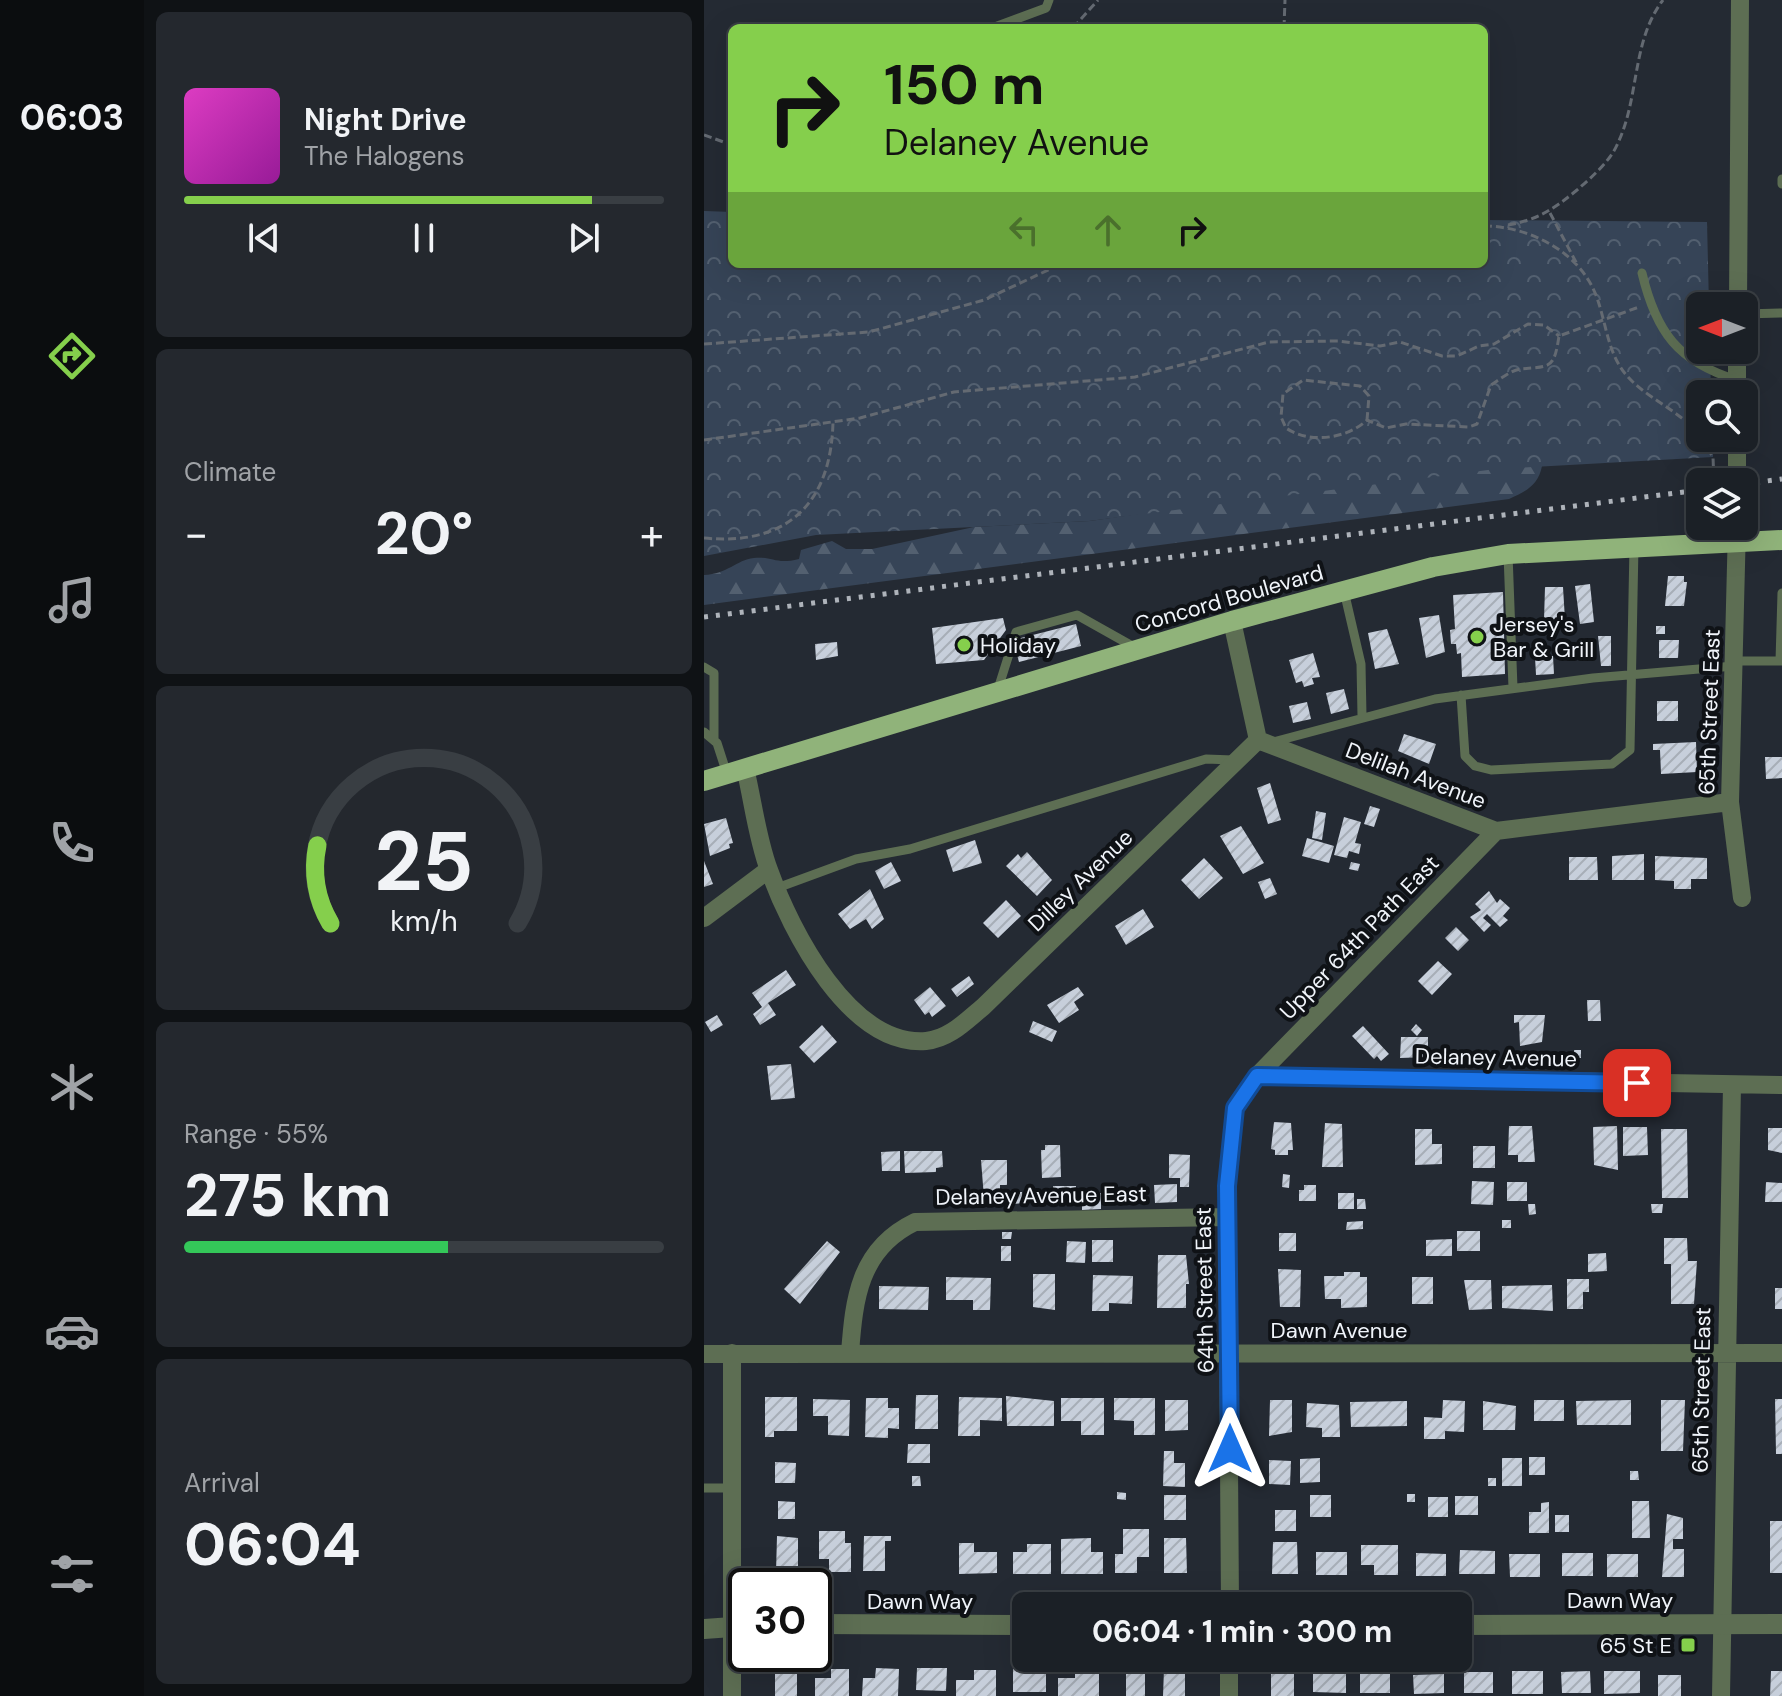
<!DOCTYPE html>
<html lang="en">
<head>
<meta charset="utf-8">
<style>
  :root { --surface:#1b2026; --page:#24282e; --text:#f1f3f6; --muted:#a0a3a7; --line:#393e43; --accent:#85cf4c }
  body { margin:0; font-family:"DM Sans",sans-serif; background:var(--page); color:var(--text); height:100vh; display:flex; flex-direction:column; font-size:30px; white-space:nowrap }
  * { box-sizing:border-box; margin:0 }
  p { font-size:26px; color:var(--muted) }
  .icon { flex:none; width:44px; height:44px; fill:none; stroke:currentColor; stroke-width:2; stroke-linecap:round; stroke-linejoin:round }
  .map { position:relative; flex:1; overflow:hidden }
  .panel { display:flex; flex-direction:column; gap:12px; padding:12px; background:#0f1215; width:560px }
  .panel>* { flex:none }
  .hud { position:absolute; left:24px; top:24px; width:760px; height:244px; border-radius:12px; box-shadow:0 8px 32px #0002,0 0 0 2px var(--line); background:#85cf4c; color:#111; overflow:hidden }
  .needle { width:52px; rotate:270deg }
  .tools { position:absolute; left:982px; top:292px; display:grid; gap:16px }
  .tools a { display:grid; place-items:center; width:72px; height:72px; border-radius:12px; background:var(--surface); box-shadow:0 8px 32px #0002,0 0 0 2px var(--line); font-size:40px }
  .speed { position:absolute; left:24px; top:1568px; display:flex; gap:16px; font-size:40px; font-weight:700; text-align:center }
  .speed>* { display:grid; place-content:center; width:104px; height:104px; border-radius:50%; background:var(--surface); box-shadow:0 8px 32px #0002,0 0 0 2px var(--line); line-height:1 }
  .speed .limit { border:4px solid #111; border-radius:12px; background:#fff; color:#111 }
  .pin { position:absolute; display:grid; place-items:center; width:68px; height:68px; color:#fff; margin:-34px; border-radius:16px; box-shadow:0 4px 12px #0006 }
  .me { position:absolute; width:88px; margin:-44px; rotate:0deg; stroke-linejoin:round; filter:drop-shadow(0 0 6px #0008) }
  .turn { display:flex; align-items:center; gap:28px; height:168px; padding:0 24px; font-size:36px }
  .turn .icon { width:104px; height:104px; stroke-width:2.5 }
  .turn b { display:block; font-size:56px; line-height:68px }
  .lanes { display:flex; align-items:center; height:76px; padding:0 24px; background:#0003; justify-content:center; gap:40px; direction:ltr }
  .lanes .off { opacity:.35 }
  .big { font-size:60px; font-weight:700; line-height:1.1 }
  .panel .tile { flex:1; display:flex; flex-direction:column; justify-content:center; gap:12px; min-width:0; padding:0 28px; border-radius:12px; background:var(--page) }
  .panel .dial { align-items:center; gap:0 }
  .dial svg { height:208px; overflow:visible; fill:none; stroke:var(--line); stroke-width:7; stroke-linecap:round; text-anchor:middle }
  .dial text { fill:var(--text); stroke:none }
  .song { display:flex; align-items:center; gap:24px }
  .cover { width:96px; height:96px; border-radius:12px; background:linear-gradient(135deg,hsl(310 70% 55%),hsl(300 70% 35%)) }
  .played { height:8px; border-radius:4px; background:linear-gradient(90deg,var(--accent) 85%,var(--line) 85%) }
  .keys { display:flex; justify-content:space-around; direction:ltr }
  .heat { display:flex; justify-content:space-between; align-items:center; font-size:44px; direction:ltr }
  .charge { height:12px; border-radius:6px; background:linear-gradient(90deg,#34c759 55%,var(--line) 0) }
  .trip { position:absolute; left:308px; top:1592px; width:460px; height:80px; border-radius:12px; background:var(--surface); box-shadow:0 8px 32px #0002,0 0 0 2px var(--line); font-weight:700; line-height:80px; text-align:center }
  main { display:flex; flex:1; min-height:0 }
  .tab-bar { display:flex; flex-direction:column; width:144px; justify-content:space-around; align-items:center; background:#0b0d0f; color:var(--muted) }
  .tab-bar .icon { width:56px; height:56px }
  .tab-bar .on { color:var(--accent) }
  .tab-bar b { font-size:36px; color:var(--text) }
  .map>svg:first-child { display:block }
  .forest { fill:url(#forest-firs) }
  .park { fill:url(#park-crowns) }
  .building { fill:url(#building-hatch) }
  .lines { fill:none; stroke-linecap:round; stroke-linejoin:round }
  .path { stroke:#646a72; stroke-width:3; stroke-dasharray:8 4; stroke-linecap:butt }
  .service { stroke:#5d6e53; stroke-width:9 }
  .minor { stroke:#5d6e53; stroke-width:18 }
  .tertiary { stroke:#5d6e53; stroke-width:20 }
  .primary { stroke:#90b37a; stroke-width:20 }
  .rail { stroke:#aeb3ba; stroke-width:5; stroke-dasharray:4 8; stroke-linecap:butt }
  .route-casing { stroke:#114b97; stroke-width:20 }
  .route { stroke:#1a73e8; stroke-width:14 }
  .poi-dot { fill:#85cf4c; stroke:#0f1216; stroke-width:3 }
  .labels { text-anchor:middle; stroke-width:8; stroke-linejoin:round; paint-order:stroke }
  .street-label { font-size:22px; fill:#f0f4fa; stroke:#0f1216 }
  .poi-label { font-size:22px; fill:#f0f4fa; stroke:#0f1216; text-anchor:start }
</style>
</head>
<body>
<main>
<nav class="tab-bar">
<b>06:03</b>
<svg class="icon on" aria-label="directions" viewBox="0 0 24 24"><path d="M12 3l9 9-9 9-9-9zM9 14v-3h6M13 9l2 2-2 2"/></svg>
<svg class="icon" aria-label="music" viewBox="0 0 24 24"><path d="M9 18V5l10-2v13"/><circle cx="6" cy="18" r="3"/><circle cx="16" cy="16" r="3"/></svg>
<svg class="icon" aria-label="phone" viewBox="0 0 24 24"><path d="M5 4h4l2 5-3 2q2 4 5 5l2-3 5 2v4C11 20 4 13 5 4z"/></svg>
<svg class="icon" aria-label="climate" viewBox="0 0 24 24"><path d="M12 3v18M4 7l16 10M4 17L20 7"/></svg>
<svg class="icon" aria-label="car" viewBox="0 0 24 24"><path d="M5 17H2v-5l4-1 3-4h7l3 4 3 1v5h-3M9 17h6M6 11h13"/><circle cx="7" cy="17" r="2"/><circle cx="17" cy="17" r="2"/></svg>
<svg class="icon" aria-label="filters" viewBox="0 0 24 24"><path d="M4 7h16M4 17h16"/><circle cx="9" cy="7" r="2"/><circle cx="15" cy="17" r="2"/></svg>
</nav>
<section class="panel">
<div class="tile">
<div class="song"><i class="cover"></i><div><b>Night Drive</b><p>The Halogens</p></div></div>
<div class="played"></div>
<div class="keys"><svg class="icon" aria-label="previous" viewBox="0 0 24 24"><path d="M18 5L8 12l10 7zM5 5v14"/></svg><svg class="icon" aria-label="pause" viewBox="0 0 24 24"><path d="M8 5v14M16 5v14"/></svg><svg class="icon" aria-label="next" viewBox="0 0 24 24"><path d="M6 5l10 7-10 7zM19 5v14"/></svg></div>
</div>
<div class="tile"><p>Climate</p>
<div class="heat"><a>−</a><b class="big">20°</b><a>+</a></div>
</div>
<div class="tile dial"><svg viewBox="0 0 100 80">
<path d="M14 69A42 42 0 1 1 86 69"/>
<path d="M14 69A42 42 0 0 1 9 39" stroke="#85cf4c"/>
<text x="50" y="56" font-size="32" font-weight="700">25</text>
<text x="50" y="72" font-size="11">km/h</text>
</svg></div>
<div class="tile"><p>Range · 55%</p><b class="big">275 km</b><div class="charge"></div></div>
<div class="tile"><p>Arrival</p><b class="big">06:04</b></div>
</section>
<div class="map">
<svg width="1078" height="1696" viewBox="0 0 1078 1696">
  <defs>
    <pattern id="forest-firs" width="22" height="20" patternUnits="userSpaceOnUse" patternTransform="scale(2)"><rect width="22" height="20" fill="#364457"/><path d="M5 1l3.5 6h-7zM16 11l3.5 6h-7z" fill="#536070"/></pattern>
    <pattern id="park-crowns" width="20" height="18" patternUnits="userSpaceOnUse" patternTransform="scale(2)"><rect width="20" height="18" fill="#364457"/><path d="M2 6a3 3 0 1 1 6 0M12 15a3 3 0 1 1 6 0" fill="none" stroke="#536070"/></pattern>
    <pattern id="building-hatch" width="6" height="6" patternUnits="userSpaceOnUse" patternTransform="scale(2)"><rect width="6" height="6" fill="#c7cfdb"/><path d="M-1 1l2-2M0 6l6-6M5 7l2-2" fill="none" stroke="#a7aeb7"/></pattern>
  </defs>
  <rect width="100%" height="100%" fill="#242a33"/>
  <path class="forest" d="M826,458L838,466C834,486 822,491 805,499L0,605V575C24,574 32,560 50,558C69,556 71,565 95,559L97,550L128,541L142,549H168L270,527L386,521Z"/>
  <path class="park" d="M0,211L28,212V264H780V220L1003,222L1005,306H996V350H1006L1007,394H996V438H1009V457L792,469L385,521L112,535L0,556Z"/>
  <path class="building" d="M964,576H980V582H983L980,606H961Z
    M886,584L890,622L876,624L871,586Z
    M841,587H859L861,620H854V626H846V620H840Z
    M799,592L801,674L758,677L757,653L753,654L752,644H747L746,630L751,629L749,595Z
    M735,615L741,652L722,658L715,618Z
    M299,618L302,630L280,660L232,664L228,628Z
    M372,624L377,646L315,662L309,640Z
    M952,626H961V634H952Z
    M683,629L695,664L671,669L664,633Z
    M894,636H907V666H897Z
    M955,640H975L974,658H955Z
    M133,642L134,656L112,660L111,644Z
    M609,653L616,677L608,678L610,684L600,687L598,681L592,683L585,660Z
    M849,656L850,674L832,675L831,657Z
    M640,689L645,709L627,714L622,693Z
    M953,701H974V721H953Z
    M603,702L607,719L589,723L585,706Z
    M700,734L732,744L725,764L694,751Z
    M992,742L993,772L957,774L956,750H949V744Z
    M1061,757H1078V778L1062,779Z
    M566,783L577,820L564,824L553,788Z
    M666,806L676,809L670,827L660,824Z
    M612,811L622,813L618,840L608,838Z
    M640,817L657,822L651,843L657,844L655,854L645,851L643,858L630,855Z
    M22,818L29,843L25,844L26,848L6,856L0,824Z
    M537,826L560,863L539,874L516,836Z
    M603,838L630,846L625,863L598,856Z
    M271,840L278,863L249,872L242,850Z
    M323,852L348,880L333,896L302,866L314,854L317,858Z
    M940,854V880H908V856Z
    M951,856L1003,858V879H987V889H970V881L951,880Z
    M865,857H893L894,880H865Z
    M500,858L519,878L495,899L477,880Z
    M0,861L9,884L0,887Z
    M187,862L197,881L180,889L171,871Z
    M647,862L656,864L654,871L645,869Z
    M566,878L573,894L561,899L554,882Z
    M166,889L180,919L168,929L162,919L146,929L134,914Z
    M785,891L793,903L796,899L806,908L799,916L804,920L796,927L783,914L779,918L787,925L780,932L766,917L777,910L771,904Z
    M302,900L317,916L294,938L279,923Z
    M439,909L450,927L422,945L411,926Z
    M752,927L765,940L754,951L741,938Z
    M734,961L748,974L728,995L714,981Z
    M82,970L92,985L64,1003L72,1015L56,1025L49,1014L58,1007L48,993Z
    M265,976L270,984L253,997L247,989Z
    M226,987L242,1006L228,1017L225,1012L221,1015L210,1000Z
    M374,987L380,995L370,1002L375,1010L355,1023L343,1005Z
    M883,1000H896L897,1021H884Z
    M13,1015L19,1025L7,1032L1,1022Z
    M810,1015H841L838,1042L816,1046L815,1022L810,1023Z
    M329,1021L353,1031L348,1042L325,1032Z
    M712,1024L718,1030L713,1036L707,1030Z
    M118,1025L133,1042L110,1063L95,1047Z
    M659,1026L685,1054L677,1061L673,1056L670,1059L648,1036Z
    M697,1037H724V1057L696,1058Z
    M870,1050H877V1058H870Z
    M87,1064L91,1098L67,1100L63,1066Z
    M570,1122L587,1123L589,1150H584V1155H571V1150L567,1149Z
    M621,1123L638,1124L639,1167H618Z
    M805,1126H828L831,1162H814V1155H804Z
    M913,1126L914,1170L890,1165L889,1127Z
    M919,1127H943L944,1155L919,1156Z
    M1064,1128H1078V1153L1064,1150Z
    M711,1129H728V1144H738V1164L711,1165Z
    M957,1129H983L984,1198H958Z
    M341,1145H356L357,1177L338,1178L337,1150H341Z
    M769,1146H791V1168H769Z
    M196,1151V1171H178L177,1152Z
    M200,1151H238L239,1167L232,1168V1172L201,1173Z
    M465,1154L486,1155L485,1187H476V1178H465Z
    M277,1160H303V1185H296V1199L280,1198Z
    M579,1174L586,1175L585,1188L578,1187Z
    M768,1181L790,1182L789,1205L767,1204Z
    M803,1182H823V1201H803Z
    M1062,1182L1078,1183V1202H1061Z
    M473,1184V1202L451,1203L450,1185Z
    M600,1185H612V1201H595V1190H600Z
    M349,1186H372V1205L349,1206Z
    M310,1192H318L319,1203L310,1204Z
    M378,1193H397V1209L378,1210Z
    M634,1193H650V1209H634Z
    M653,1199H661L662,1209H653Z
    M824,1204H831L832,1214L825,1215Z
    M947,1204H959L958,1213H948Z
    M798,1220H807V1228H798Z
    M659,1221V1229L642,1230L643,1222Z
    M753,1231H776V1251H753Z
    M298,1232H308L307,1239H298Z
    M575,1233H592V1251H575Z
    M960,1238H983L984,1261H993L990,1304H967V1264H960Z
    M748,1239V1256H722V1240Z
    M388,1240H409V1262H388Z
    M123,1241L136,1252L96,1304L80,1289Z
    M363,1241L382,1242L381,1263L362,1262Z
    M297,1246H307V1261H297Z
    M902,1253L903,1271L884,1272V1254Z
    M454,1255H482L485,1284H482V1308H453Z
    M574,1269L597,1270L596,1307H576Z
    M640,1272H656V1277H663V1307L637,1308V1299H621L620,1276H640Z
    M329,1274H351V1310L329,1307Z
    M389,1275L429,1276L428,1304L405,1303V1311H388Z
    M242,1277L287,1278L286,1310H269V1300H242Z
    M708,1277H729V1304H708Z
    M863,1279H885V1292H879V1309H863Z
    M760,1280H787L788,1309L765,1310Z
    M848,1285L849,1311L798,1308V1286Z
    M175,1286L225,1287L224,1310L175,1309Z
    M1071,1288H1078V1309H1071Z
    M212,1395H234V1429H211Z
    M302,1396L350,1401V1426H303Z
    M61,1397H93V1431H70V1437H61Z
    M255,1397L298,1398V1421L276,1420V1436H254Z
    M162,1398H184V1408H195V1429L184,1428V1438L161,1437Z
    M357,1398H400V1435H377V1421H357Z
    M410,1398H451V1435H430V1421L410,1420Z
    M109,1399L146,1400L145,1436L124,1435V1416H109Z
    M1071,1399H1078V1454H1072Z
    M461,1400H484V1430L461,1431Z
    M566,1400H588V1432L565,1436Z
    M739,1400L761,1401L760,1432L741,1431V1439H720V1417L738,1418Z
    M830,1400H860V1421H830Z
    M927,1400V1425H873L872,1401Z
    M957,1400H981L979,1451H957Z
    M703,1401V1426L647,1427L646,1402Z
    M779,1401L812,1406L811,1430H779Z
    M603,1403L635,1405L636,1437H618V1428L602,1427Z
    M204,1444H226V1463H203Z
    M460,1451H470V1463H481V1487L459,1486Z
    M825,1457H841V1475H825Z
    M616,1458V1482L596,1483V1459Z
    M798,1458H818V1486H798Z
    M565,1460L587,1461L586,1485L565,1484Z
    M71,1462L92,1463L91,1483H71Z
    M926,1471H934L935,1480H926Z
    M208,1476H216L217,1486H208Z
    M784,1478H792V1486H784Z
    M413,1492L422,1493V1500L413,1499Z
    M703,1494H711V1502H703Z
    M460,1495H482V1520H460Z
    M606,1495H627V1517H606Z
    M751,1496H774V1515H751Z
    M724,1497H744V1517H724Z
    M74,1501L91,1502V1519H74Z
    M928,1501H945L946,1538H928Z
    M845,1502V1533H825V1512H837V1503Z
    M571,1510H592V1531H571Z
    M963,1514L979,1518V1539H969V1549H980V1577H958Z
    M851,1515H865V1532H851Z
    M1066,1521H1078V1573H1066Z
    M419,1529H445V1557H433V1573H411V1554H419Z
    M115,1531H141V1543H147V1572H125V1559H115Z
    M73,1536L94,1538V1572H72Z
    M160,1536H187V1541H181V1571H159Z
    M387,1538V1552H399V1574H357V1539Z
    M460,1538H482L483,1573H460Z
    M569,1542H593L594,1574H568Z
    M255,1543H270V1552H293V1573L255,1574Z
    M323,1544H347V1574H309V1552H323Z
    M657,1545H694V1575H670V1565H657Z
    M756,1550L791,1551V1574H755Z
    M612,1552H643V1575H612Z
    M712,1553L742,1554V1576H712Z
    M858,1553H889V1576H858Z
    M805,1554H836V1577H806Z
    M903,1554H934V1577H903Z
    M71,1667H93V1696H71Z
    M172,1668L195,1669L194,1696H158L159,1678H171Z
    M213,1668H243L242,1691L212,1690Z
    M127,1669H145V1696H111V1678H127Z
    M309,1669H342V1692H309Z
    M371,1669H395V1696H354V1678H371Z
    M460,1669H481V1696H459Z
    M609,1669L642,1670V1693L609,1692Z
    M270,1670H292V1696H252V1680H270Z
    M422,1670H441V1696H422Z
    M686,1670V1693H656V1671Z
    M567,1671H590V1696H567Z
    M808,1671H839V1694H808Z
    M886,1671L887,1693H858L857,1672Z
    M900,1671H936V1693L900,1694Z
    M1067,1671H1078V1696H1066Z
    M760,1672H789V1693H760Z
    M740,1674V1693L710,1694L709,1675Z
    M954,1675H977V1696H954Z"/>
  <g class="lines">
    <path class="path" d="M369,28L394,0
      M580,28L581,0
      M0,135L28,145
      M846,213L874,266
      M804,225C833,220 850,209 873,190C887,178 906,161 913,145C936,98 927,42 959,0
      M780,226C819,226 864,246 885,281C900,305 900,338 914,363C931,395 974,407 996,436
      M0,344L165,332L280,300L357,264
      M663,420L665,396L656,386L599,380L579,394L577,417L582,428C605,444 643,439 663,420L682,428L702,424L765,427L773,424L787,385C795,380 807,370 817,369C846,366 850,370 855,336L935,307
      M997,438L1009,457L1010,482
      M0,440L156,418L250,392L431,377L565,342L634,341L676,346L696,342L738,356H753L775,346L790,344L824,324L840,325L855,336
      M0,538C82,546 127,505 129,422"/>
    <path class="service" d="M288,28L342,8L345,0
      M1078,179V184
      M938,273C952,332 974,362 1033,380
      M1040,314L1078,313
      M804,554L809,688
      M640,591L657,664L658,716
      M1030,661H1078
      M1076,661L1078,593
      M0,667L10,673V739
      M294,689L312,632L373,615L430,647
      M757,695L761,756L771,766L787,770L908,764L926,750L930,546
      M0,732L13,743L23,774
      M569,742L731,699L889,678L1030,666
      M73,888L152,859L206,849L502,759L529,760
      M0,1488H28"/>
    <path class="minor" d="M1034,306L1036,0
      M1033,394V350
      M1033,482V438
      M1033,526L1026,802L1038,898
      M528,621L554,740L792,831L1026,802
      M41,768C49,801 53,838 65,870C87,931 146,1047 222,1041C245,1039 262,1021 279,1007L554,740
      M0,918L64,870
      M553,1076L1078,1085
      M28,1353V1696
      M146,1353C150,1299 155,1249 211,1222L523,1217
      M0,1354L1078,1353
      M526,1606L523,1186L531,1108L553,1076L792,831
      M525,1696V1658
      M1017,1696L1028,1085"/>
    <path class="tertiary" d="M110,1624L322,1625
      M754,1625L1078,1624
      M0,1629L42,1626"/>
    <path class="primary" d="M0,781L528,621L729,567L804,554L1078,540"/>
    <path class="rail" d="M1040,484L1078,479
      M0,617L996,490"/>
  </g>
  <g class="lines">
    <defs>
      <path id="route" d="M526,1449L523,1186L531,1108L553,1076L933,1083"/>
    </defs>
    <use href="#route" class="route-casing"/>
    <use href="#route" class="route"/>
  </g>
  <g class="poi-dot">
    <circle cx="773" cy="637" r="8"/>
    <circle cx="260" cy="645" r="8"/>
    <rect x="976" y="1637" width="16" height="16" rx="4"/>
  </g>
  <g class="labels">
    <g class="street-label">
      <text transform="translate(525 598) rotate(-16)" y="8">Concord Boulevard</text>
      <text transform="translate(1005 712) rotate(-88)" y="8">65th Street East</text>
      <text transform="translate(712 775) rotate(21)" y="8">Delilah Avenue</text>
      <text transform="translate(376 880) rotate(-44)" y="8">Dilley Avenue</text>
      <text transform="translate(655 937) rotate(-46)" y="8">Upper 64th Path East</text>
      <text transform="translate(792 1057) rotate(1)" y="8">Delaney Avenue</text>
      <text transform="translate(337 1195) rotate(-1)" y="8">Delaney Avenue East</text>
      <text transform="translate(500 1290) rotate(-91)" y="8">64th Street East</text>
      <text x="635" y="1338">Dawn Avenue</text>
      <text transform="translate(997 1390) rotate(-89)" y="8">65th Street East</text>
      <text x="916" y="1608">Dawn Way</text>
      <text x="216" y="1609">Dawn Way</text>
    </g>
    <g class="poi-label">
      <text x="789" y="632">Jersey's<tspan x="789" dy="25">Bar &amp; Grill</tspan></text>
      <text x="276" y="653">Holiday</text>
      <text x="968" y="1653" text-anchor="end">65 St E</text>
    </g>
  </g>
</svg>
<div class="tools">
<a><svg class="needle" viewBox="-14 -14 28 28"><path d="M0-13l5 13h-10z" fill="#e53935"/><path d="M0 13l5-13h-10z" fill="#a0a3a7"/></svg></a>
<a><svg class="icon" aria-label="search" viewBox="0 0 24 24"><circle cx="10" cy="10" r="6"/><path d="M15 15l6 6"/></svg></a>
<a><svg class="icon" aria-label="layers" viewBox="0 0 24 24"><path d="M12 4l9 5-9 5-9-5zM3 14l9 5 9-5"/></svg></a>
</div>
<div class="speed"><div class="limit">30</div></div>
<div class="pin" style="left:933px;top:1083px;background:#d93025"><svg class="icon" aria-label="arrive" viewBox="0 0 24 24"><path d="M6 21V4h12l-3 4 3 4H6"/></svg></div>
<svg class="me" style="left:526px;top:1449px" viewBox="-20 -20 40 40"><path d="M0-17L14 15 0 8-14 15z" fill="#1a73e8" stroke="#fff" stroke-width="4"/></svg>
<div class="trip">06:04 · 1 min · 300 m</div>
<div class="hud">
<div class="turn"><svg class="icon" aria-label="right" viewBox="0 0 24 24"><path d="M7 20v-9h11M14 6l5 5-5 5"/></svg><div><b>150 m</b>Delaney Avenue</div></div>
<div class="lanes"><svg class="icon off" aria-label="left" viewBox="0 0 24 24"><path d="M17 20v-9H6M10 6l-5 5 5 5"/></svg><svg class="icon off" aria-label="ahead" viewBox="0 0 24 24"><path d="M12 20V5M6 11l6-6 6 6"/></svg><svg class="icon" aria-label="right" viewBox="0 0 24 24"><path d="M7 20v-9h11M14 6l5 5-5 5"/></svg></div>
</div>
</div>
</main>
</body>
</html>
